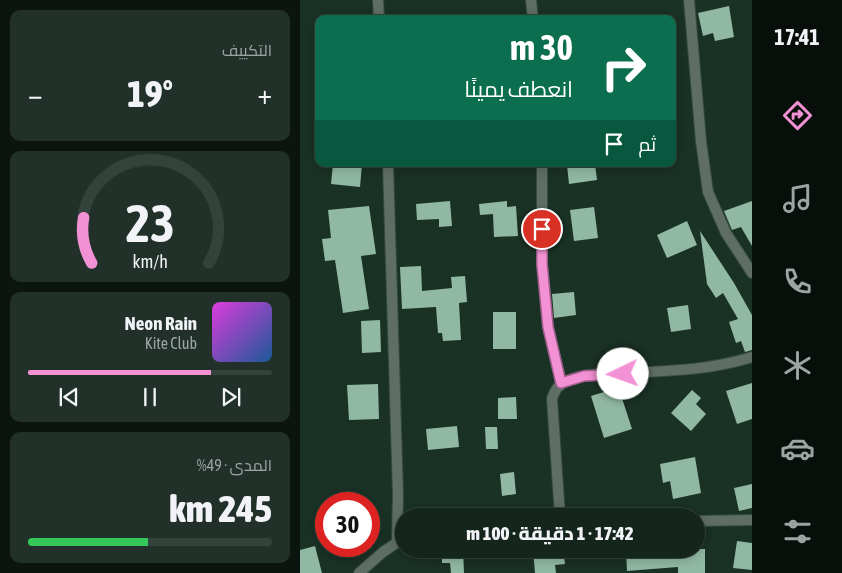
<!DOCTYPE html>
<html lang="ar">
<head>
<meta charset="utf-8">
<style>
  :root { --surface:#14251c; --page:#213129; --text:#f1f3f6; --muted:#9da5a3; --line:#33423b; --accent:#f391d5 }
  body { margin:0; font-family:"Asap Condensed",Cairo,sans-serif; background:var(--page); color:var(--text); direction:rtl; height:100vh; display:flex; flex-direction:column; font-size:19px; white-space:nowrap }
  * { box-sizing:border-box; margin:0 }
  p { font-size:16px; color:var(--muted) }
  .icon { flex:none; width:28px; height:28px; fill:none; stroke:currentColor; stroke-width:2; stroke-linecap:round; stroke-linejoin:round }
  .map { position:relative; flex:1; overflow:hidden; direction:ltr }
  .details { display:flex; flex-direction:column; gap:10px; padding:10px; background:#0b140f; width:300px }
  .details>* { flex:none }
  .top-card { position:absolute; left:15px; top:15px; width:361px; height:152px; border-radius:10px; box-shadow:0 2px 12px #0003,0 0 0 1px var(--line); direction:rtl; background:#0b6e4f; color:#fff; overflow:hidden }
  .speed { position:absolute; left:15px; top:492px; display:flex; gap:10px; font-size:25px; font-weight:700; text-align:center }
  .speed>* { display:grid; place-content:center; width:65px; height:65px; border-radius:50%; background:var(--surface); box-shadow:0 2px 12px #0003,0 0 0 1px var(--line); line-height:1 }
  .speed .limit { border:8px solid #d22; background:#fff; color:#111 }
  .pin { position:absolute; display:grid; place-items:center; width:42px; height:42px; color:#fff; margin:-21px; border:2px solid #fff; border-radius:50%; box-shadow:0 1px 5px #0007 }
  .me { position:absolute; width:55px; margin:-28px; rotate:267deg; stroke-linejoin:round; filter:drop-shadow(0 0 4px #0008) }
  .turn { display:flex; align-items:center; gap:18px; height:105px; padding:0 20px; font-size:22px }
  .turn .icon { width:65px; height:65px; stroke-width:2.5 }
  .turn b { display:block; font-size:35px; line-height:42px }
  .then { display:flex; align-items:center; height:48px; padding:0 20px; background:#0003; gap:10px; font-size:19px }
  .big { font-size:38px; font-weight:800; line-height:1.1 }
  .details .tile { flex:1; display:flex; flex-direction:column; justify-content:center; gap:8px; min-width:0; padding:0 18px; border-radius:10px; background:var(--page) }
  .details .dial { align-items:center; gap:0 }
  .dial svg { height:130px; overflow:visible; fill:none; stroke:var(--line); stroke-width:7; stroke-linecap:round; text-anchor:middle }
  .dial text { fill:var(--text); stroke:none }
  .song { display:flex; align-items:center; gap:15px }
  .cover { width:60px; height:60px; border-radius:8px; background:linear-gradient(135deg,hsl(300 70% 55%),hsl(210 70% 35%)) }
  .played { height:5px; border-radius:2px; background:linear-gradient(90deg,var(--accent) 75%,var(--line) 75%) }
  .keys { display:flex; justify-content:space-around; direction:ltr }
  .heat { display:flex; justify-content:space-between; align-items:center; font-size:28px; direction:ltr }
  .charge { height:8px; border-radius:4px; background:linear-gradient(90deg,#34c759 49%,var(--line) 0) }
  .trip { position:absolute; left:95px; top:508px; width:310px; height:50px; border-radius:25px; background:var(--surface); box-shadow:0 2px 12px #0003,0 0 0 1px var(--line); font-weight:800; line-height:50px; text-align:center; direction:rtl }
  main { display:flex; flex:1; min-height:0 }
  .tabs { display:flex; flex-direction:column; width:90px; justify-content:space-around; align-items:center; background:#080f0b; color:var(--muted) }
  .tabs .icon { width:35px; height:35px }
  .tabs .on { color:var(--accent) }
  .tabs b { font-size:22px; color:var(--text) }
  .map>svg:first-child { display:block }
  .building { fill:#91b8a2 }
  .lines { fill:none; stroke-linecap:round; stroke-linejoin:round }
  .street-casing { stroke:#364c41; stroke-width:12 }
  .street { stroke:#5f6e65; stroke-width:10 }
  .route-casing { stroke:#9e5e8a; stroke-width:12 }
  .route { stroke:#f391d5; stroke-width:9 }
</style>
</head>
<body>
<main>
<nav class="tabs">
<b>17:41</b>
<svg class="icon on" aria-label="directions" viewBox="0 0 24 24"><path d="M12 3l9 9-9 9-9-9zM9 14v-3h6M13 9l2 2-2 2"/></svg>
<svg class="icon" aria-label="music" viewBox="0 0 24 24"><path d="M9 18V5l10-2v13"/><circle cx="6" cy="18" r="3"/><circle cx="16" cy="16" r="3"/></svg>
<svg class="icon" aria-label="phone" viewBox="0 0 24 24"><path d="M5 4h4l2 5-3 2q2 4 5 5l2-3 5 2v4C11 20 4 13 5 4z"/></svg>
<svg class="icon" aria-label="climate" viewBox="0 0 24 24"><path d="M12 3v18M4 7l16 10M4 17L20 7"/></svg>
<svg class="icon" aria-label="car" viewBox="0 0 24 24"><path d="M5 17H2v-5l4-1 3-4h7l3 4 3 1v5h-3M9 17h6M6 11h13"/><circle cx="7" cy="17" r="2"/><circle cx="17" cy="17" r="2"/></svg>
<svg class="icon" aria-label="filters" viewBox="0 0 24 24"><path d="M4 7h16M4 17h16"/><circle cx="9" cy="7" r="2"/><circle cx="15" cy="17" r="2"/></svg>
</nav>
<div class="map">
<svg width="452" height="573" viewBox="0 0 452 573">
  <rect width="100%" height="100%" fill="#1a3125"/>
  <path class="building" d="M429,6L434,37L415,41L413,33L403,36L398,13Z
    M33,164H62L60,187L31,184Z
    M276,164H295L297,180L269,184L267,165Z
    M150,201L152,226L139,227V219L117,220L116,204Z
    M207,201V207L216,206L218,236L194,237L193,214L180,215L179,204Z
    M452,201V246L441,227L432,230L424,211Z
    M69,206L76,254L61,256L69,309L43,313L35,260L25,261L22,239L31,238L28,210Z
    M294,207L298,238L274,241L270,210Z
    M387,221L397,245L367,258L357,235Z
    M400,231L434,283L452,315V350L445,352L441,341L436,343L429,322L438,319L423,293L416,298L407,284Z
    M121,266L122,291L152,288L151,277L165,276L167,302L159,303L161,340L143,341L142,333H138L136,307L102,309L100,267Z
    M274,292L276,315L254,318L252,294Z
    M388,305L391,329L371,332L367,308Z
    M193,312H216V349H193Z
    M80,320L81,352L62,353L61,321Z
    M452,383V419L437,424L426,391Z
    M78,384L79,419L49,420L47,385Z
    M392,390L401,398L396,404L406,414L391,431L371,413Z
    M307,391L309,396L320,392L332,429L304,438L291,396Z
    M216,397L217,419H198V398Z
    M157,426L159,447L128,450L126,429Z
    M185,427H197L198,449H186Z
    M395,457L401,493L373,499L370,481L363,483L360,464Z
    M214,472L216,494L202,496L200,474Z
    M452,484V508L439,511L434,488Z
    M437,541L452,543V570L433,568Z
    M15,546L22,573H0V550Z
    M142,549H163L164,573H151L150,563H142Z
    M233,549L263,550L265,564L255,565L256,573H235Z
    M326,549H405V573H378V567L327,571Z"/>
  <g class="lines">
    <defs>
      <path id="street" d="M78,0L79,19
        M231,0L233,19
        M389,0L401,141L408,192L426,233L452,273
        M88,164L98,495L97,541
        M242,164V264L248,327L261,383
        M260,516L252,399C255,389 259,384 269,380C286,373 308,374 326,373C369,371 411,370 452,357
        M396,521L452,520
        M59,573L83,552L101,540"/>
    </defs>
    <use href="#street" class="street-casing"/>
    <use href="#street" class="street"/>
  </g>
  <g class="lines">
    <defs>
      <path id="route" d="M242,229V264L248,327L261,383L284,376L323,374"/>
    </defs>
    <use href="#route" class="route-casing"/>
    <use href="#route" class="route"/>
  </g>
</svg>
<div class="speed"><div class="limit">30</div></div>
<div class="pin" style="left:242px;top:229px;background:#d93025"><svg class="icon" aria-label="arrive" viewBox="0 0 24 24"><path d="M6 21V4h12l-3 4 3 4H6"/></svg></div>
<svg class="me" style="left:323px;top:374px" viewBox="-20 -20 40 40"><circle r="19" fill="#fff"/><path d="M0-13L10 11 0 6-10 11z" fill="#f391d5"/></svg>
<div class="trip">17:42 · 1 دقيقة · 100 m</div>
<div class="top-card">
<div class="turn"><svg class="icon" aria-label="right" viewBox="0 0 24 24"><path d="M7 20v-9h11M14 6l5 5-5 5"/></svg><div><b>30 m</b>انعطف يمينًا</div></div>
<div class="then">ثم<svg class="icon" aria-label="arrive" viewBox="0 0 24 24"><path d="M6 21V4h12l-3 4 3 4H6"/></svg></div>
</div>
</div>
<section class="details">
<div class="tile"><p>التكييف</p>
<div class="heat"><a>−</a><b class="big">19°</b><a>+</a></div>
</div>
<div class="tile dial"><svg viewBox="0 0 100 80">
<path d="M14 69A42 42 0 1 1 86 69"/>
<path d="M14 69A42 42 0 0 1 9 41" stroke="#f391d5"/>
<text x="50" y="56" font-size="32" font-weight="700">23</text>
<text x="50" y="72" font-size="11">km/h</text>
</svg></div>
<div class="tile">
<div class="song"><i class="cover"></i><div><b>Neon Rain</b><p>Kite Club</p></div></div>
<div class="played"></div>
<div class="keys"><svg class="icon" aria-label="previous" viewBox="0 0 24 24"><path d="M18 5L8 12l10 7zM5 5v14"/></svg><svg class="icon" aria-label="pause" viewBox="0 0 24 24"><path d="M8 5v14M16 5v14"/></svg><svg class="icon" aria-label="next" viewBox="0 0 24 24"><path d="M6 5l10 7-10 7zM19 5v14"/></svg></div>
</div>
<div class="tile"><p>المدى · 49%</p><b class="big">245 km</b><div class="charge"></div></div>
</section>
</main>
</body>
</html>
